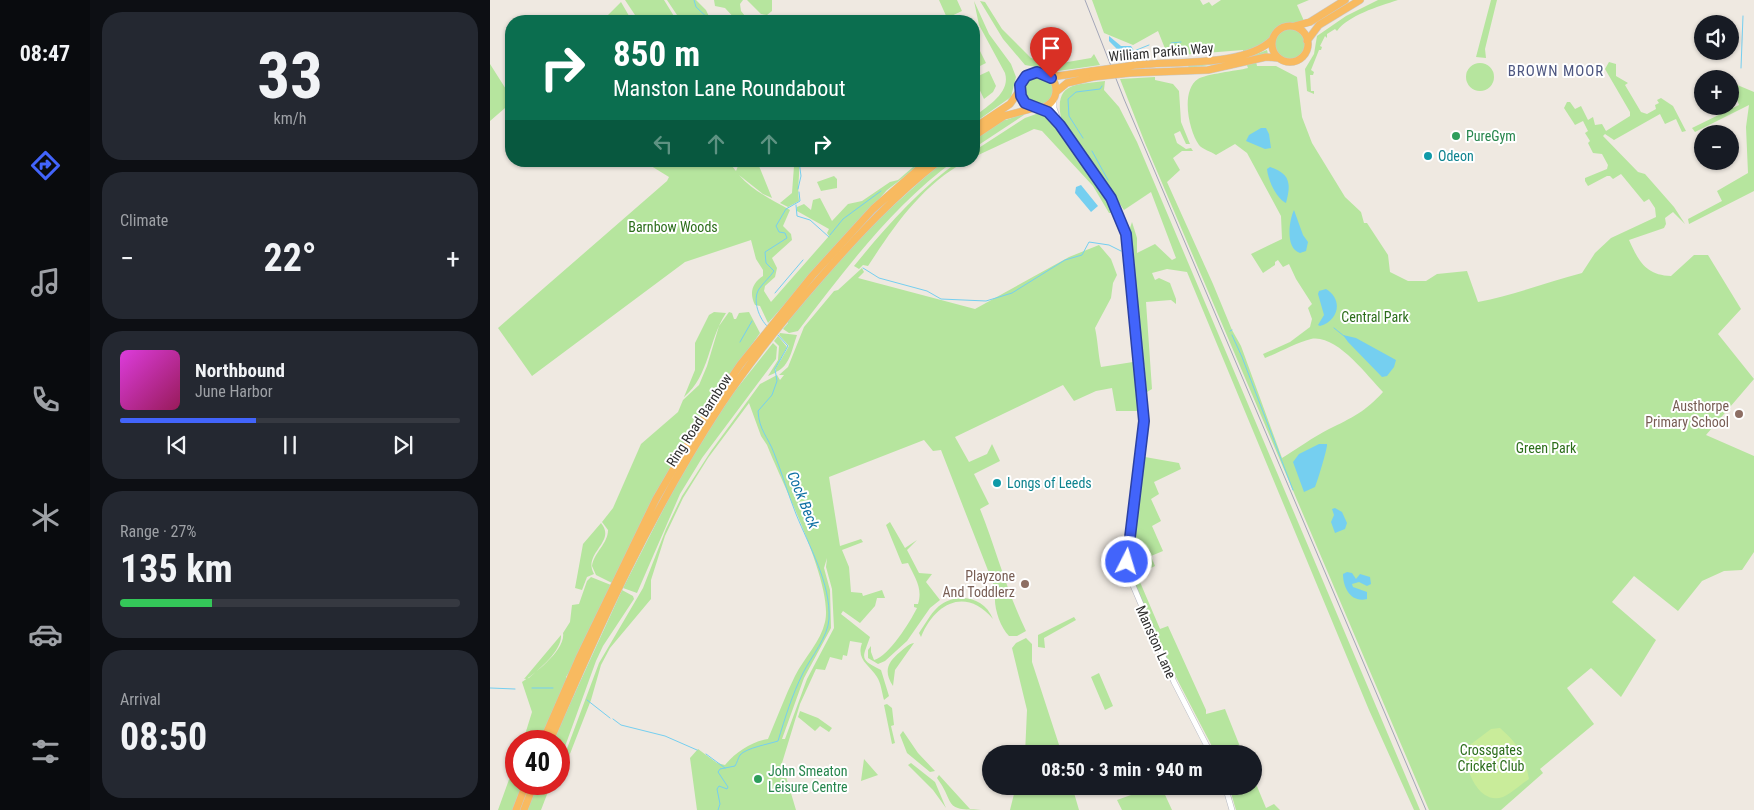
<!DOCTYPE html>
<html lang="en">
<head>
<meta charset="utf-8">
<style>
  :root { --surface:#171b24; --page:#242831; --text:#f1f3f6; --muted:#9ea1a6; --line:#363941; --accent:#4264fb }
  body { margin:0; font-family:"Roboto Condensed",sans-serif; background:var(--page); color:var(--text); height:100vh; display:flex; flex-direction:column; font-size:19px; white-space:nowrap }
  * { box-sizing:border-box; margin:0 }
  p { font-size:16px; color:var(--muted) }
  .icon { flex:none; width:28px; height:28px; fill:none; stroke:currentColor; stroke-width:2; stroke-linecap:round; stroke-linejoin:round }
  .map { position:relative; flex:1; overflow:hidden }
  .panel { display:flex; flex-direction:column; gap:12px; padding:12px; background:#0d0f14; width:400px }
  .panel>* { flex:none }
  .hud { position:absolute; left:15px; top:15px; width:475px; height:152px; border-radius:20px; box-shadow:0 1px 4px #0004; background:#0b6e4f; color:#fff; overflow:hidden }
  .tools { position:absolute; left:1204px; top:15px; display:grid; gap:10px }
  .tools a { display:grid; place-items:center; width:45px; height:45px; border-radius:50%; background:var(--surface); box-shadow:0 1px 4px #0004; font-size:25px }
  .speed { position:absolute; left:15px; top:730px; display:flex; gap:10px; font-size:25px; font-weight:700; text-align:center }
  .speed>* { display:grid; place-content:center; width:65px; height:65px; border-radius:50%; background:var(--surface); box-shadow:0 1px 4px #0004; line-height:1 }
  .speed .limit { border:8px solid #d22; background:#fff; color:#111 }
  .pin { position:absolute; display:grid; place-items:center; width:42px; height:42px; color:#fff; margin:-51px -21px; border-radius:50% 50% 50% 0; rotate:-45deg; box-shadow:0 0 5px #0007 }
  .pin .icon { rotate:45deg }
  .me { position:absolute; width:55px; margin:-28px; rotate:5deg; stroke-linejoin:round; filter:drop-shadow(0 0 4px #0008) }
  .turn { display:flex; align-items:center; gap:18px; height:105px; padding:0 25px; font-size:22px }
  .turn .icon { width:65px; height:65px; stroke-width:2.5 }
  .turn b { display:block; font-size:35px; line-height:42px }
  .lanes { display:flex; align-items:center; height:48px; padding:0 25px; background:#0003; justify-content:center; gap:25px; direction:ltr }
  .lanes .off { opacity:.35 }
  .big { font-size:38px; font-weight:700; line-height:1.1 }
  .panel .tile { flex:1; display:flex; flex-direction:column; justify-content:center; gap:8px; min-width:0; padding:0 18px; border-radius:20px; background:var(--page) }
  .panel .dial { align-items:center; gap:0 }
  .dial b { font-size:65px; line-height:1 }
  .song { display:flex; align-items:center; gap:15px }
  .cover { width:60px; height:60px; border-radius:8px; background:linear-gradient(135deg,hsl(300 70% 55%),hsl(330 70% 35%)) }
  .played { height:5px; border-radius:2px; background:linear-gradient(90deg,var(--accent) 40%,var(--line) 40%) }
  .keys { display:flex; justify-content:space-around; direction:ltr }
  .heat { display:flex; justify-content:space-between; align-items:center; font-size:28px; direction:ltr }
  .charge { height:8px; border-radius:4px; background:linear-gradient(90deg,#34c759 27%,var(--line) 0) }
  .trip { position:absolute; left:492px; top:745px; width:280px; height:50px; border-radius:25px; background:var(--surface); box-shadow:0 1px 4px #0004; font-weight:700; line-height:50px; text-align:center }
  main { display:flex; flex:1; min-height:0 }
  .tabs { display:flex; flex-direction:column; width:90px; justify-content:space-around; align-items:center; background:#090b0e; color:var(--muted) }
  .tabs .icon { width:35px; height:35px }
  .tabs .current { color:var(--accent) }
  .tabs b { font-size:22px; color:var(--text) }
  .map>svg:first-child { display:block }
  .green { fill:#b6e59e; fill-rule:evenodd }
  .pitch { fill:#c9ec9a }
  .water { fill:#75cff0 }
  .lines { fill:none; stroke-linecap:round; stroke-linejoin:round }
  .stream { stroke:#75cff0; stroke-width:1 }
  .tertiary-casing { stroke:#b4b7c1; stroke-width:6 }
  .trunk-casing { stroke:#c9c9c9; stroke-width:8 }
  .tertiary { stroke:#fff; stroke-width:5 }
  .trunk { stroke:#f8ba60; stroke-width:7 }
  .rail { stroke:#a3a6b8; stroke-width:1 }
  .trunk-bridge-casing { stroke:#c9c9c9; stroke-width:8; stroke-linecap:butt }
  .trunk-bridge { stroke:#f8ba60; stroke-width:7 }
  .route-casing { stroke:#2b41a3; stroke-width:12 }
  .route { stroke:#4264fb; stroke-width:9 }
  .leisure-dot { fill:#2e9e5b; stroke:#fff; stroke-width:2 }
  .culture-dot { fill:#0f9aa8; stroke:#fff; stroke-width:2 }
  .education-dot { fill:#8d6e63; stroke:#fff; stroke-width:2 }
  .labels { text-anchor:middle; stroke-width:4; stroke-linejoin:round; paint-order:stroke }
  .street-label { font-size:14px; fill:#2e2e2e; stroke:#fff }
  .leisure-label { font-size:14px; fill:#27864d; stroke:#fff; text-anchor:start }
  .culture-label { font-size:14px; fill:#0d838f; stroke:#fff; text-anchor:start }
  .park-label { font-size:14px; fill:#2c6e1b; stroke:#fff }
  .education-label { font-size:14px; fill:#785e54; stroke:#fff; text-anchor:end }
  .neighbourhood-label { font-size:15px; letter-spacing:1px; fill:#4d5680; stroke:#fff }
  .water-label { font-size:15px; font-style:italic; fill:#0d6fa3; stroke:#fff }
</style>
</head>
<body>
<main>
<nav class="tabs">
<b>08:47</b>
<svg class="icon current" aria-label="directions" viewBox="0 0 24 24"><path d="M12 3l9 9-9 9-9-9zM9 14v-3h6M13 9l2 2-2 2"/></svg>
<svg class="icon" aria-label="music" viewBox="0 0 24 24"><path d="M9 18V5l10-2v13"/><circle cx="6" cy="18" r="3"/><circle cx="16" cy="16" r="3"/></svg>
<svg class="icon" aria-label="phone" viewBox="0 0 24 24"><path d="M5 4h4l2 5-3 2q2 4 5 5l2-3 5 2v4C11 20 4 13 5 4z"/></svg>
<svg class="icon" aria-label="climate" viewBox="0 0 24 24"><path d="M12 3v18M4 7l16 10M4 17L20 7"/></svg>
<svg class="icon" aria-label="car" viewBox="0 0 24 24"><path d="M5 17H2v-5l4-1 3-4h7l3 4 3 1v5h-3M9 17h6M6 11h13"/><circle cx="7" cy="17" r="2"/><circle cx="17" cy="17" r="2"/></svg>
<svg class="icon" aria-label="filters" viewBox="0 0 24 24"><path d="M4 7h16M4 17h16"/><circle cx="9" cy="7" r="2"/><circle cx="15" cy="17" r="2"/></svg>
</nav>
<section class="panel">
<div class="tile dial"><b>33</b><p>km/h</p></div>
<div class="tile"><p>Climate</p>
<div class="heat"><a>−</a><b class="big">22°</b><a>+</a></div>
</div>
<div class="tile">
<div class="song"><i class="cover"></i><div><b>Northbound</b><p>June Harbor</p></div></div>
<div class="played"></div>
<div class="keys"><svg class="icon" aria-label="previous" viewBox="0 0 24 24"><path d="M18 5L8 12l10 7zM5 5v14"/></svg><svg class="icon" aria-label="pause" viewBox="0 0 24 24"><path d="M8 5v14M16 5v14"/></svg><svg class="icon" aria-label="next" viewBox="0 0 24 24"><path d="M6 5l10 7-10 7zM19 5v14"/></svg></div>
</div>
<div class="tile"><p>Range · 27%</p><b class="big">135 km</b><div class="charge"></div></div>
<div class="tile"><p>Arrival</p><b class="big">08:50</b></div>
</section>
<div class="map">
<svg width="1264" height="810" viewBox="0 0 1264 810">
  <rect width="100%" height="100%" fill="#efe9e1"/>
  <path class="green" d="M135,0H174L187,21H149Z
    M177,0H206L216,10L221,21H191Z
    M224,0H253L250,4L251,11L259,21H247L235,8L225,6Z
    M257,0H282V11L277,15L271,14Z
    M449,0H467L472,11L457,18Z
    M602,0H710L713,5L719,2L722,6L731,0H819L807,5L814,21L790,26L777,42L763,51L764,55L777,50L778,54L765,57L767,66H786L807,77L812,117L822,143L855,197L871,212L874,223H877L898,255L900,272L918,281H936L947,274L977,271L988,302C1024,295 1058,282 1092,273L1105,253L1121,238L1166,217L1165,208L1159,199L1154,202L1131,174L1123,179L1120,176H1117L1098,186L1095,181V178L1117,169L1118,165L1112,154L1103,153L1098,143L1100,141L1095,133L1098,131L1093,121L1085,125L1074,108L1077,102H1080L1085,109L1091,106L1098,120L1103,117L1105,125L1112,124L1116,131L1140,116V112L1115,69L1119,62L1126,64V76L1138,83L1135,85L1151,112L1157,114L1166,109L1165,105L1169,103L1167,100L1171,98L1183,106L1196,131L1192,132L1186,119L1175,124L1170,114L1124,140L1115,134L1113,136L1148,172L1155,174L1184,207L1195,224L1183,212L1175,218L1176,224L1174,228L1139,240C1149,262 1156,275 1181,276L1204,255H1218L1251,309L1228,334L1264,379L1216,435L1264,456V552L1252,570L1234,571L1212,581L1188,611L1144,576L1122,602L1166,640L1131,697L1101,668L1077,688L1104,724L1050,769L1053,773L1011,810H939L655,143L630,79L665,77V80L683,84L689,91L691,122L700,144H696L690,131L684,134L687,143L696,149L701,148L703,151H692L683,158L690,170L677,182L723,284L742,330L751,346L792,458C807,449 823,437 839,429C862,418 876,411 893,392C877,376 847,334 821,339C806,343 790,352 775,358L773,354L800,342L820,327L822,319L818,308L822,304L806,279L799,264L793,267L788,260L785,262V265L773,273L761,254L792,239L791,216L757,153L745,144L726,155C721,151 713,150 709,145C699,131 690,91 708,79C716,74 746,71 758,68L755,60L698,68L699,64L753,59L755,58L753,50L678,56L668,31L643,45L614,33Z
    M888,0H908C887,7 859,15 847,31L845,29L837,34V38L835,36L830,46L832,47L831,50H829L821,70L824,72L823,75H820L821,91H824V94L817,91L815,69L824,54L827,36L856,16Z
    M1001,0H1007L995,49L996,58L986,57Z
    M484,1L499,34L521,64L526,77L521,97L484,123V117C497,106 521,93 515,73L489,25Z
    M490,1L495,2L512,29L541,58L572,63L601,58L604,54L610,65L568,71L535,65L513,39Z
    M131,2L142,21H118L116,17Z
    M785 44a15 15 0 1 1 30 0a15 15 0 1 1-30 0Z
    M487,45L496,63L484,69V46Z
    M976 77a14 14 0 1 1 28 0a14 14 0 1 1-28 0Z
    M0,64L21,97V103L0,121Z
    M499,71L506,86L503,92L494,99L484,78Z
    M533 90a15 15 0 1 1 30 0a15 15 0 1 1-30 0Z
    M615,81L614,90L629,107L647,142L930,810H924L879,710L697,272L677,269L662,273L665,280L669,278L680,283L686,299V304L681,300L656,302L662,389L657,392L640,228L642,222L647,238V253L665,244L682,260L686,258L661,192L634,210L571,118C564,81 588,85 615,81Z
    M1245,84L1264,92V191L1199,224L1198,219L1232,201L1227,191L1258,173L1256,127L1259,105L1205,132L1202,128L1249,105L1242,86Z
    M549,113L561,119L623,210V213H619L603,186L552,131L544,129L484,157V151L535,118Z
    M533,114L534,115L484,148V139L514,119L516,120Z
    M153,161H238L246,171L250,161H267L282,198L273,194L249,175C263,191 282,200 300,210L293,226L301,234L302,240L282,258L287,268L285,277L275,286L274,291L281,302L339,236L337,233L339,229L307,211V207L314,204L321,210L323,200L330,198L342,221L358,204L372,201L400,182L408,180L430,161H435L397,190L278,323L270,306L265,305C259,293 262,283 273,276V270L266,259L261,240L195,262L42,376L8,328L177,181L179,177Z
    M453,161H464C402,206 354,271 308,331L299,333L293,329L298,323L297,321L374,232Z
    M469,161H476C431,186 405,225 378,266L373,265L369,269L364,266C396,227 428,190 469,161Z
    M309,162C310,176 307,187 309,201L298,207L290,203L302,193L304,166Z
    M344,176L347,179V188L331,191L327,182Z
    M609,245L621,259L627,275L623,283L621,298L605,328C608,342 608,353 611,367L643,362L649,411H626L622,388L606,391L584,401L573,385L465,437L479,462L497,454L502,444L510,461L484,474L499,504L490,509C506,549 517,592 536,631L527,636H519C510,627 504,608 505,596H508L451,450L443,451L434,440L339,477L350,546L371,539L373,542L352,550L359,567L361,592L372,593L373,596L392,590L395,598H387L385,606L370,623L353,611L351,614L380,637C373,658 368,659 391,670L399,696L394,700C392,693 391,683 387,677C379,664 366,660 372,643L360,641L357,656L353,655L352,660L340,657L335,670L326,669L310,704L292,763L306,810H207L200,758L208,749L227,763L235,765C246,752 261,742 278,739C287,718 295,696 305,676C314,658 331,641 335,622C344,585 292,483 277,445L271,436L259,403L218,458L193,498L175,536L161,580V599L120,648L111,665L101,700L69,782V770L109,663L153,588L176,529L192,496L221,451L270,384L287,375L290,380L294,375H289L298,367L314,327L344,291L348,290L372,268L374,272L368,278L485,309L579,257ZM337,558L336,567L342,589L344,628L317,679L295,739H292L314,678L341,628L340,590L334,568Z
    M224,312L236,313C218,340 220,375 194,397L205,370V343L219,315Z
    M239,312L242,313L244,319H246L249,313L259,312L270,333L204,427V431L122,583L106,575L102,566C104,552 118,544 118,530L112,522L123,508L151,444L188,412L193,400L209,385L217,366L229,326Z
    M290,333L307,335C302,349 300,366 286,372V368L299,346L289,335Z
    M288,336L297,347L285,369V373L278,376L288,360L289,346L284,341Z
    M283,343L287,347L286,359L212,458L190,494L147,593L133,588L195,467L237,401Z
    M655,457L689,463L691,469L664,482L669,494L661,499L671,521L662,526L673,551L661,556L665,566L647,575L670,629L678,626L716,710V714L735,709L753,754H726L675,656L642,579V539Z
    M400,522L415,548L427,540L417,550L429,573L442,574L436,582L450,600L440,608L417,641L395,661L388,664L378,658V650L381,646V652L384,660C399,656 420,622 427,608L424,607V604H428C433,588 425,578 418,563L412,564L396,525Z
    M111,523C127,542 92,553 104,574L97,577L92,590L85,588L93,544Z
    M101,577L121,585L84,665L76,677V681L50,741H33L42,712L32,682C43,675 76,650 73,633L80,622L82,605L89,604L97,581Z
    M132,590L143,596L144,599L113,646L106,661L69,763V741H63Z
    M468,598C484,597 497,604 503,619C477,588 446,601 431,637L429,633C441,616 445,602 468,598Z
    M584,617L586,620L554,638L555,648L548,647V635Z
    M71,635C72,651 50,668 39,678L34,679Z
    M536,638L542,644V662L572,754H535L537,710L522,648L526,643Z
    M424,643L405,670L403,686C393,671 398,662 410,652C415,648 418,644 424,643Z
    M609,673L623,706L615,710L601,677Z
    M397,704L402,708L404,725L401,726L405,743L402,744L394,705Z
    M310,711L328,718L342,728L339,732L330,726L325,731L308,717Z
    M413,731L428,753L445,771L440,772L417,753L410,735Z
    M374,759L388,775L371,781Z
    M26,760V784H34L24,810H8Z
    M421,763L445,782L456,808L443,790L418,765Z
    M449,775L480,809L491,810C452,810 466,804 447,778Z
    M764,779L776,808L784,804L790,810H746L739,786H764Z
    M46,784H61L51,810H36Z
    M526,786H582L589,810H520Z
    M666,786H671L682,810H632L627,800Z"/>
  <path class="pitch" d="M1010,728C1029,745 1034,754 1039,779C1031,784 1022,793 1013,797C988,806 973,766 976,748L1001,729Z"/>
  <path class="water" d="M619,36L631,46H641L644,51L632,54L619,41Z
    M771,128H776L779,134L781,148L775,149L756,141L759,135Z
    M780,167C801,174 801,184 796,203C786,198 778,180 777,169Z
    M591,185L608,206L601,212L585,193L586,187Z
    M804,210L813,235L818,242L816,251L810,253C795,249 799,220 804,210Z
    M836,289C854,300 848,321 830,326L828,325L834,315L828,294L829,291Z
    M853,335L866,338L906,360L904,367L897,376L892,377L858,342Z
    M829,444H837C838,447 827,483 825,487L814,492L803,462L809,454Z
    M845,508L852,512L857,523L855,529L845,533L841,522L844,515L842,509Z
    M857,572L862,573L866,579L870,574L880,577L881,584L877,586L869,582L862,584L863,587L877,592V599C861,603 853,588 853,574Z"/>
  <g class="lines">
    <path class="stream" d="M204,0L206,7L221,21
      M681,43L691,42
      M644,51L659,45
      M1251,68L1253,16
      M593,138L579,116L578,99L586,92L610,89L612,86
      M602,151L618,180
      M308,189L311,176L309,161
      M306,205L307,216L320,220L339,237
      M340,235L353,219L391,191
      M373,268L389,278L437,291L451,299L496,301L522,293L575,260L592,255L599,242L619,245L631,251
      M285,293L313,260
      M278,327C269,319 262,300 269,289C274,282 280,277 284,271L276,263L275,252L297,238L295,233L289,232L286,226L296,209L310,201L309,192
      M844,328L854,336
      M740,331L742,330
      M742,335L752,357L803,490
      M250,342L262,321
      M0,688L25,689
      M42,688H63
      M97,700L120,718
      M123,719L131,725L175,736L207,750
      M216,754L235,768
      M228,810L230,804L227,789L229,786L237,789L238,787L228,772L230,769L245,766C247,763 248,758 250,755C256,748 279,744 288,741C295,718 302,695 313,673C321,657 338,637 339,619C341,584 319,546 306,514C298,494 292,473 284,453C278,437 269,430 268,411L282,395L287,381L285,369L298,346L287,334"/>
    <defs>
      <path id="tertiary" d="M564,99V108L569,122
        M551,108C574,120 627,202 634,228L654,421L639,539L637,563L639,576L684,682L721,754
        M735,786L742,810"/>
      <path id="trunk" d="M782 44a18 18 0 1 1 36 0a18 18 0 1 1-36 0Z
        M805,26L820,22L855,0
        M817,41L829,25L870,0
        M639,66C679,60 753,68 782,40
        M530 90a18 18 0 1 1 36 0a18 18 0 1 1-36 0Z
        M640,73L718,70L776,57L788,58
        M558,74L568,76L602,71
        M566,92L577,83L603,77
        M484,128L520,104L530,90
        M484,136L514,116L544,108
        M53,741L90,656L166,499L208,427L250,365L322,276L383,209L438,161
        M60,741C109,626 162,510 231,405C261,360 295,318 331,277C367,236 405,195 449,161
        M26,810L36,784
        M34,810L44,784"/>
    </defs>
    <use href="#tertiary" class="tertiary-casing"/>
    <use href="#trunk" class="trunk-casing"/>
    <use href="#tertiary" class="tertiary"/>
    <use href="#trunk" class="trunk"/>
    <path class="rail" d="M595,0L634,99L936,810"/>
    <defs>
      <path id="trunk-bridge" d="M602,71L639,66
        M603,77L640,73"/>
    </defs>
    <use href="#trunk-bridge" class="trunk-bridge-casing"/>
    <use href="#trunk-bridge" class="trunk-bridge"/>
  </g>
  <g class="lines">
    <defs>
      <path id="route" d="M561,78L547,72L536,76L530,85L531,96L535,103L558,112L570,125L621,198L636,234L654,421L637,562"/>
    </defs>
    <use href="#route" class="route-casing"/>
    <use href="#route" class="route"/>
  </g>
  <g class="leisure-dot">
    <circle cx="966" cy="136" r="5"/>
    <circle cx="268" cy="779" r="5"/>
  </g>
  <g class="culture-dot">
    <circle cx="938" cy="156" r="5"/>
    <circle cx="507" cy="483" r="5"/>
  </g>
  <g class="education-dot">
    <circle cx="1249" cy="414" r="5"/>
    <circle cx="535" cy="584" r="5"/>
  </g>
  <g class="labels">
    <g class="street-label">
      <text transform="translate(671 52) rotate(-5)" y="5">William Parkin Way</text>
      <text transform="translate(209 420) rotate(-57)" y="5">Ring Road Barnbow</text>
      <text transform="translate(666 642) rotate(66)" y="5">Manston Lane</text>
    </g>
    <g class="leisure-label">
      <text x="976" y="141">PureGym</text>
      <text x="278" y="776">John Smeaton<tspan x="278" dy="16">Leisure Centre</tspan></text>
    </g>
    <g class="culture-label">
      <text x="948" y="161">Odeon</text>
      <text x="517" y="488">Longs of Leeds</text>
    </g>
    <g class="park-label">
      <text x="183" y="232">Barnbow Woods</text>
      <text x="885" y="322">Central Park</text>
      <text x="1056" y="453">Green Park</text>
      <text x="1001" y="755">Crossgates<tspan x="1001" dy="16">Cricket Club</tspan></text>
    </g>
    <g class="education-label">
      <text x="1239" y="411">Austhorpe<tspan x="1239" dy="16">Primary School</tspan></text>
      <text x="525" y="581">Playzone<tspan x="525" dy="16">And Toddlerz</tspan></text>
    </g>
    <g class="neighbourhood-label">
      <text x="1066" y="76">BROWN MOOR</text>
    </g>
    <g class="water-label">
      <text transform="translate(313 500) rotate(68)" y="5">Cock Beck</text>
    </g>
  </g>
</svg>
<div class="tools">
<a><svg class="icon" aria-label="sound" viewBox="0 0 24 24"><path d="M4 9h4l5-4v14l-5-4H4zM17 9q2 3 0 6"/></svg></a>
<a>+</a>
<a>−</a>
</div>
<div class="speed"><div class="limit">40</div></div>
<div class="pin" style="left:561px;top:78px;background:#d93025"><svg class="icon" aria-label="arrive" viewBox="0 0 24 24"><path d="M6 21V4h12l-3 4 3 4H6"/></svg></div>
<svg class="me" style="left:637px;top:562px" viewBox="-20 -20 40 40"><circle r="17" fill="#4264fb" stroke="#fff" stroke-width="3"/><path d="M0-11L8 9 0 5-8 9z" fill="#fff"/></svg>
<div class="trip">08:50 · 3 min · 940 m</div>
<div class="hud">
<div class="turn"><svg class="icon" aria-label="right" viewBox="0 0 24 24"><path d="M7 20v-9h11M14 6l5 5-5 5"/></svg><div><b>850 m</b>Manston Lane Roundabout</div></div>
<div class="lanes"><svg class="icon off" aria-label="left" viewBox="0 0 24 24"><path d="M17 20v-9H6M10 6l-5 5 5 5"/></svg><svg class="icon off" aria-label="ahead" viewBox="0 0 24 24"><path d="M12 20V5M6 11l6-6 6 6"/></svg><svg class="icon off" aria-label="ahead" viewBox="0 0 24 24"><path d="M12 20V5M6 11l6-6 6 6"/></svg><svg class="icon" aria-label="right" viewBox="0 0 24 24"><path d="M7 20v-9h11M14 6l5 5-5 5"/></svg></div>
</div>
</div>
</main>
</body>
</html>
